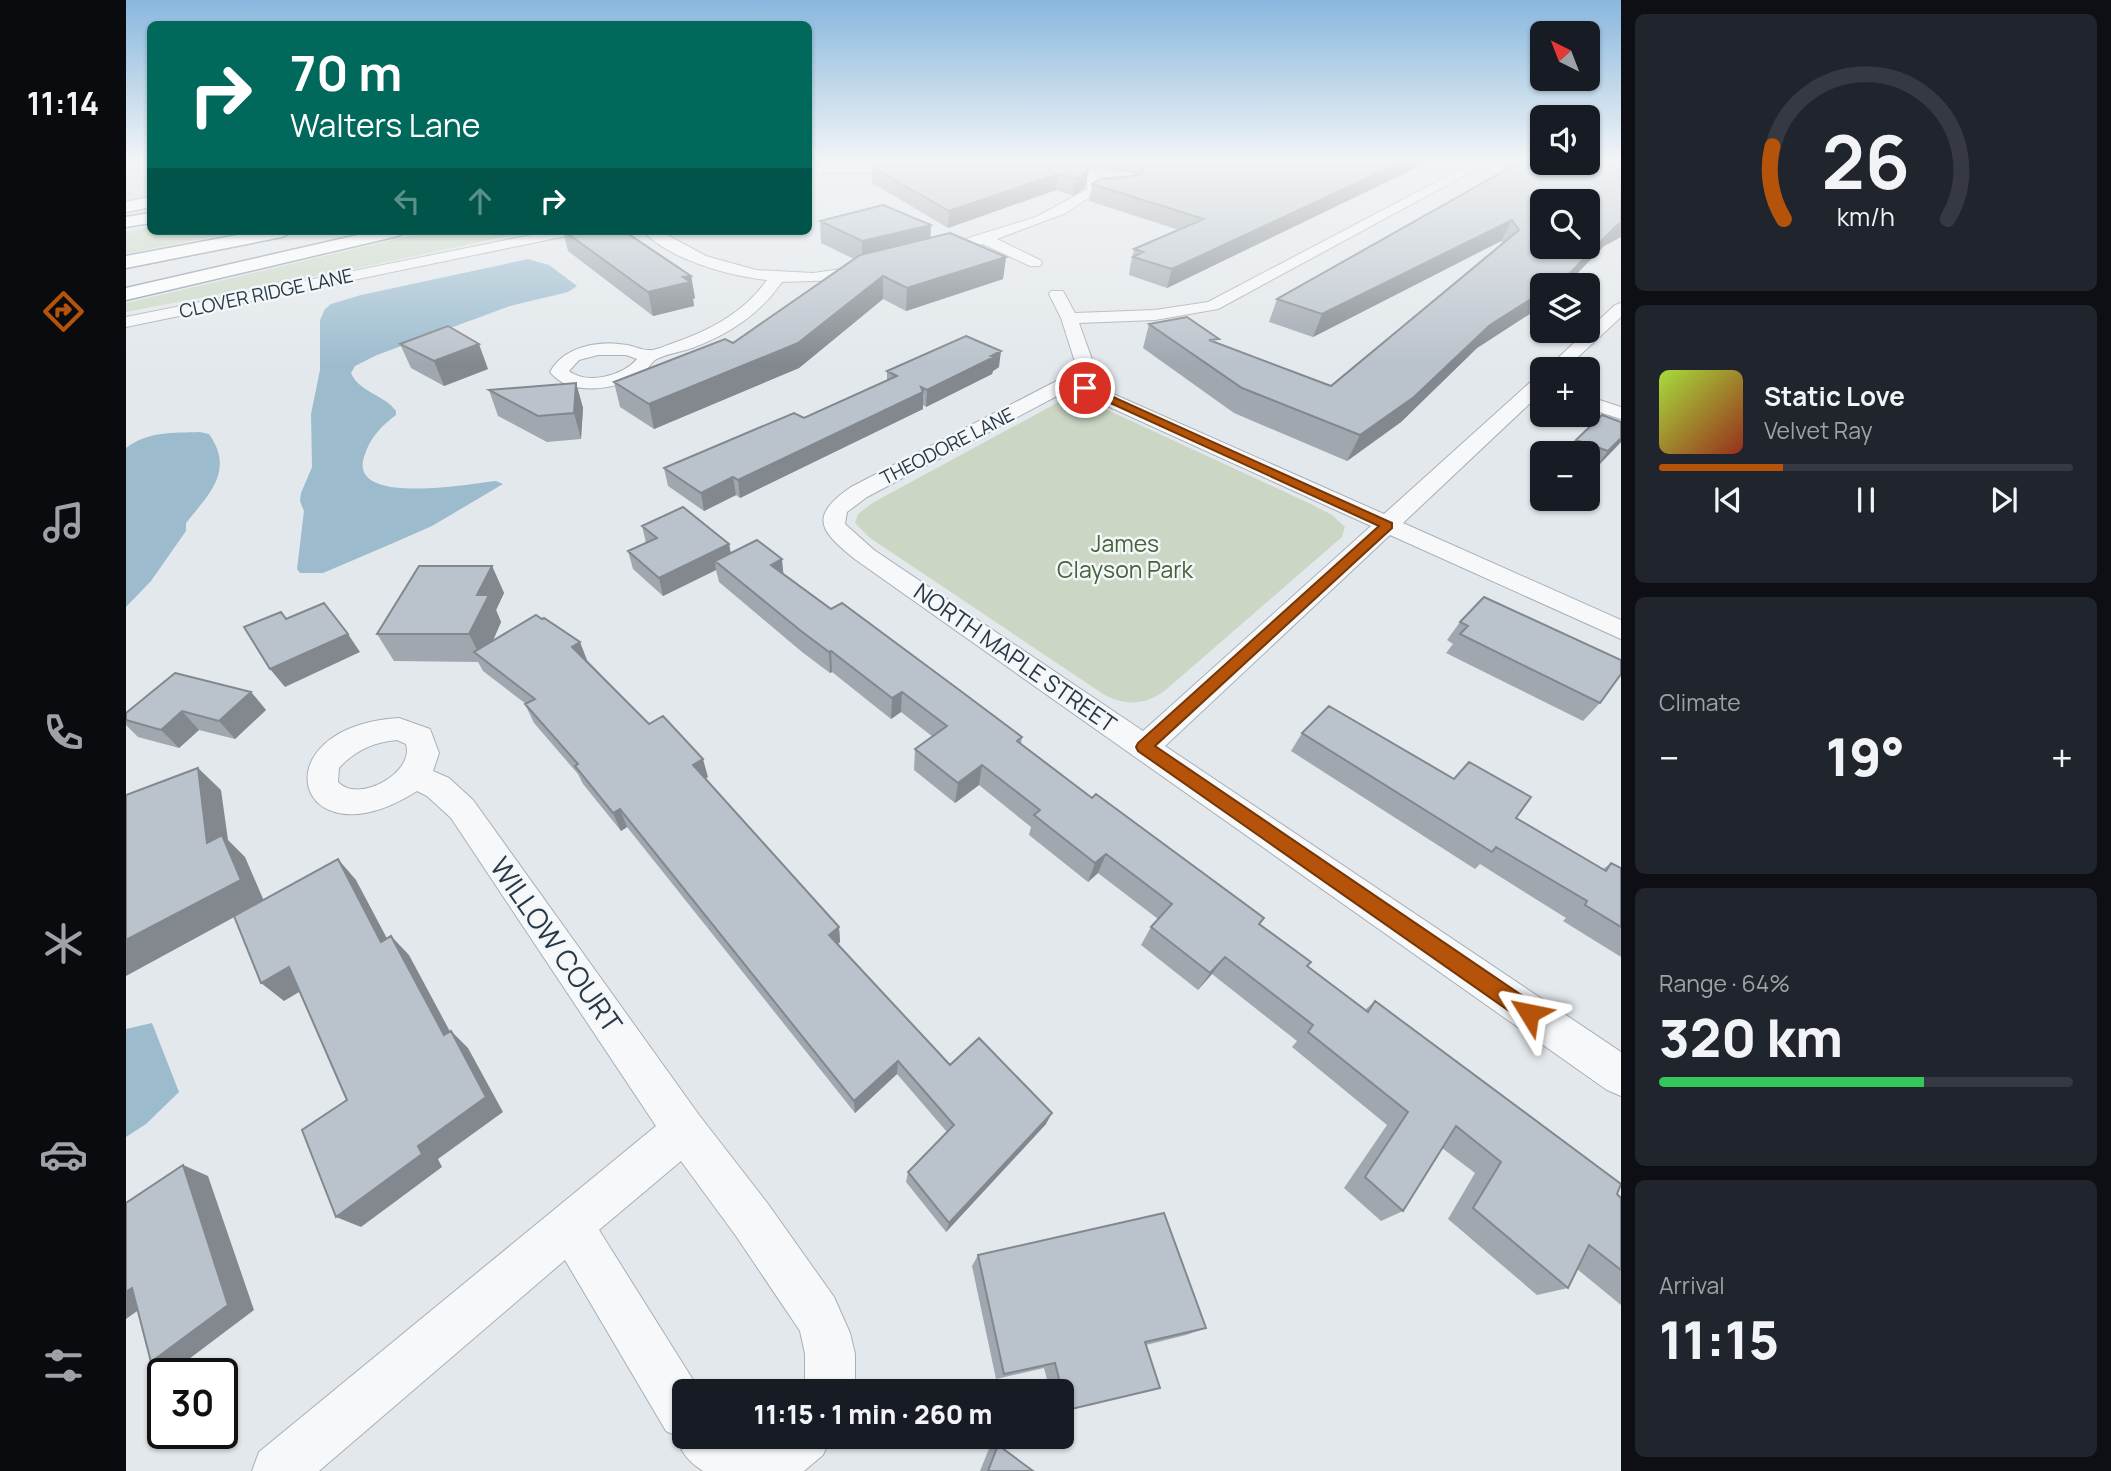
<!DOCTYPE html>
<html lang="en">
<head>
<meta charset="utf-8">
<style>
  :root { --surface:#171b24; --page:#20242c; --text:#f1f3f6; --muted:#9ea1a6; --line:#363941; --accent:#b45309 }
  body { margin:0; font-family:Manrope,sans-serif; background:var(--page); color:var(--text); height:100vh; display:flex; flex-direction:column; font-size:26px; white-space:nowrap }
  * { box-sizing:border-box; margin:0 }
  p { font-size:23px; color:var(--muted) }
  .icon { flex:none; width:38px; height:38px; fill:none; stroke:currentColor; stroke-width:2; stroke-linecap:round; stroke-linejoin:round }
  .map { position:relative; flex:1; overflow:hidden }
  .panel { display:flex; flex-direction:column; gap:14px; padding:14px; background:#0d0f14; width:490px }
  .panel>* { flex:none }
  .top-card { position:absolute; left:21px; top:21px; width:665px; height:214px; border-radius:10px; box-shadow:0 2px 5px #0004; background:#00695c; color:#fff; overflow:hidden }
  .needle { width:46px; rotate:318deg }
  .tools { position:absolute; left:1404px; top:21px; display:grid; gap:14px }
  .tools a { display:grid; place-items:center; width:70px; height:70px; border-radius:10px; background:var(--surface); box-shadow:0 2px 5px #0004; font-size:35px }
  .speed { position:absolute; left:21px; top:1358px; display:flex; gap:14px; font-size:35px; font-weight:700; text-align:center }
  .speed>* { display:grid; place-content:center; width:91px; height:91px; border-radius:50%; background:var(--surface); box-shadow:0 2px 5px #0004; line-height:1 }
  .speed .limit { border:4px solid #111; border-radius:10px; background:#fff; color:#111 }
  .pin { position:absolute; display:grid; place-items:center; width:60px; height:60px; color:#fff; margin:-30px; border:4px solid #fff; border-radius:50%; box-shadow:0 2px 7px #0007 }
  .me { position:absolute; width:77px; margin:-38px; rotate:305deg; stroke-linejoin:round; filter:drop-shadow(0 0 5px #0008) }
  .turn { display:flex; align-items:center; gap:24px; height:147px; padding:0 28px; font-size:32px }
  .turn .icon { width:91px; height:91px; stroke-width:2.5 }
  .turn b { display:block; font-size:49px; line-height:60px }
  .lanes { display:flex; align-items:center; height:66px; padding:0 28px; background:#0003; justify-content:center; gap:35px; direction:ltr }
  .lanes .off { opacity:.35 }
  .big { font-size:52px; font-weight:800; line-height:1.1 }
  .panel .widget { flex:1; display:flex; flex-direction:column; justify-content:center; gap:10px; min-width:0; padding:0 24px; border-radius:10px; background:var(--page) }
  .panel .dial { align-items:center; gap:0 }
  .dial svg { height:182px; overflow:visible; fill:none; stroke:var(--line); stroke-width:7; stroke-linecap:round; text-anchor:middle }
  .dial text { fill:var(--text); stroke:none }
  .song { display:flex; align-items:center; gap:21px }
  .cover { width:84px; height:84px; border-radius:10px; background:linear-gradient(135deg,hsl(80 70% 55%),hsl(10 70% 35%)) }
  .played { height:7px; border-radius:4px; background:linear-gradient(90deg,var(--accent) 30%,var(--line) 30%) }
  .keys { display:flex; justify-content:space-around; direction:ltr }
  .heat { display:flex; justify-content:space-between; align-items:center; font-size:38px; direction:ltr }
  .charge { height:10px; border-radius:5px; background:linear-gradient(90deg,#34c759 64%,var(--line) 0) }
  .trip { position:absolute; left:546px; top:1379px; width:402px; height:70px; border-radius:10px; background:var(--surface); box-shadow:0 2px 5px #0004; font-weight:800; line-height:70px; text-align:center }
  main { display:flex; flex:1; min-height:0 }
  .tab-bar { display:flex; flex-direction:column; width:126px; justify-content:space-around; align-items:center; background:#090b0e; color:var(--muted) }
  .tab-bar .icon { width:49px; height:49px }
  .tab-bar .selected { color:var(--accent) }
  .tab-bar b { font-size:32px; color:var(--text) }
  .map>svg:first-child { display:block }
  .built { fill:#d1d8de }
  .green { fill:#cbd7c4 }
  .water { fill:#9cbcce }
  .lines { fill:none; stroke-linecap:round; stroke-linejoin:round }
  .street-casing { stroke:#a7b0b7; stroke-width:2 }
  .secondary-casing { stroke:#a7b0b7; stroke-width:3 }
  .highway-casing { stroke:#8a98a4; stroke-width:3 }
  .street { fill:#f7f8fa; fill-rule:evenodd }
  .secondary { fill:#fff; fill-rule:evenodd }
  .highway { fill:#fff; fill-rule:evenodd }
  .wall { fill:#a0a7af }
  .shaded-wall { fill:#82888e }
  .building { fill:#bac2cb; stroke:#82888e; stroke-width:2; fill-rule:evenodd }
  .route { fill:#b45309; stroke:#753606; stroke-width:2 }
  .labels { text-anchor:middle; stroke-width:5; stroke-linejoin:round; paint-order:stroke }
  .far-street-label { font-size:19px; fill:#293846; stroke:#f3f7f9 }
  .park-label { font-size:23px; fill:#456336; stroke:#f3f7f9 }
  .street-label { font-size:23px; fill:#293846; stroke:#f3f7f9 }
  .near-street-label { font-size:28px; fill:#293846; stroke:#f3f7f9 }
</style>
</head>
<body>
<main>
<nav class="tab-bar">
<b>11:14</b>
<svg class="icon selected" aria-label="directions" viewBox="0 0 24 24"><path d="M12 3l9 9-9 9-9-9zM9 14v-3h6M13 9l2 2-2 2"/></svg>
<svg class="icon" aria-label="music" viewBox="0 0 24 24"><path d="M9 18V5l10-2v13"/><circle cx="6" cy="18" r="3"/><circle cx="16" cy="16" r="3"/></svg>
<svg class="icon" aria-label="phone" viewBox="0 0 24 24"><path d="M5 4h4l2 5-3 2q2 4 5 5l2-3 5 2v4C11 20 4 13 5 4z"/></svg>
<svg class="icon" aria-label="climate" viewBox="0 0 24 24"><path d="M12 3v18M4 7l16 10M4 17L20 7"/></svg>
<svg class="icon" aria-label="car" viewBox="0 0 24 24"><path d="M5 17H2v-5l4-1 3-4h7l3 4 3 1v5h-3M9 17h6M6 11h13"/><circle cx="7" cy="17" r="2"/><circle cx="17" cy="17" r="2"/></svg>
<svg class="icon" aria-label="filters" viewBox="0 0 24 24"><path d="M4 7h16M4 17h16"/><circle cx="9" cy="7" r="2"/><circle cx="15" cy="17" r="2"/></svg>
</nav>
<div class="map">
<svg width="1495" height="1471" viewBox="0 0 1495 1471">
  <rect width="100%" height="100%" fill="#e3e8ec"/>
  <path class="built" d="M0,159H24V211L0,214Z"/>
  <path class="green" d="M24,227V231H115L0,254V232Z
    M304,231H407L232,268L0,312V303Z
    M948,400L973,406L1187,505L1206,515L1219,527L1216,537L1042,688C1022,705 1000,707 977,694L744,538L729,523L732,514L748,502L931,403Z"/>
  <path class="water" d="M402,259L423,265L451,286L442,292L384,306L251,355L229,366L225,373C233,392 259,395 270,411V415C254,427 244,438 238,457C222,507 348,483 370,481L377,484L306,526L265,544L197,573H174L171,569L178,511L174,501L175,493L186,467L185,414L194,370V320L199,309L205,304L235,295Z
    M74,432L83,434C109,471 83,494 60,523V531L25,581L0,607V448C22,431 47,433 74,432Z
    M26,1023L53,1092L20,1124L0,1137V1029Z"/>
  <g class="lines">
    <defs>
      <path id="street" d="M783,159H802C779,175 722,172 694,173L688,169L694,165L745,164Z
        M918,159H934L970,172L974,190L940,213L871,239L914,260L916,263L914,266H904L857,244L809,257L804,256L802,253L804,250L910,217L962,189L960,177Z
        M1354,159H1369L1092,309L1029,320L953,323L968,365L958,381L1258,514L1409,378L1416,376V392L1277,523L1495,620V639L1264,535L1039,746L1495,1052V1096L1481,1090L730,560C695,532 681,517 725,487L946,373L950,365L935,318L923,294L925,291H937L949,313L1029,310L1082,302ZM944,389L1245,526L1017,731L748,550L719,524L721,512L741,497Z
        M425,231H452L445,235L0,327V317Z
        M517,231H534L580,256L630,270L687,273L744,265L752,270L749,273L715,280L656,282C633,315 603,334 566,348C555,352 539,354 529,360C524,364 521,371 515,375C491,390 443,397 424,372C438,346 473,340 501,345C508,346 515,350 522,350C528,351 536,347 542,345C581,332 617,314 641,280C603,276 544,260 517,231ZM472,355H500L511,359C497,376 461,385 443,371L453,360Z
        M1495,303V317L1439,369H1420L1489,305Z
        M1461,396L1495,407V419L1461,408Z
        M273,718L304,729L313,753L307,771L323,778L347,800L573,1115L642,1204L708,1297L724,1333L729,1354V1391H679V1354L674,1331L610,1236L555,1161L473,1230L574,1391H558V1437H705L697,1455L678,1471H577C563,1462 554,1452 551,1436L540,1431L439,1260L193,1471H126L133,1452L530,1126L325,818L301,796L291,791C169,869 130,727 273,718ZM271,740L280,744C289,773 232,804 212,782L213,768C228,751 248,742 271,740Z"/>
      <path id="secondary" d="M24,197V207L0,212V202Z"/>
      <path id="highway" d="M24,213V223L0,227V217Z
        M133,231L165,232L156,237L0,268V256Z
        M249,231H281L272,236L0,300V288Z"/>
    </defs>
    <use href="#street" class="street-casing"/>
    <use href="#secondary" class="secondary-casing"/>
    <use href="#highway" class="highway-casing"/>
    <use href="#street" class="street"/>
    <use href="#secondary" class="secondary"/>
    <use href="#highway" class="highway"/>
  </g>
  <path class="wall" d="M795,159H1308L1041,288L1003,275L1004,267L1008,249L1053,230L963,201L966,184L1009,176L1006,173L969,169L961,167L962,172L959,188L947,196L930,190L822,228L746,183V167Z
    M1495,159V237L1478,246L1416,285V306L1351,348L1275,422L1221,461L1108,413L1017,348L1023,324L1091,343L1205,386L1376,243L1375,241L1187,337L1143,322L1151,299Z
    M694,221L805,225L804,238L880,257L877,279L780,311L757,299L673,368L528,429L494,407L488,382L607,343L728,259L695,243Z
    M437,231H498L565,276L569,298L567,299L568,306L527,316L442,251Z
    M274,344L362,369L318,386L285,368Z
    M873,367L867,371L866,374L800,407L797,405V409L614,498L610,495L578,511L542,486L538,468L678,418L761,380V371Z
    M450,383L457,408L455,439L421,442L372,416L363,390Z
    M1495,422V442L1469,469L1461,466V453H1440L1450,440Z
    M516,526L603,544L605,553L658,574L705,609L896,737L895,744L1133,924L1181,966L1239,1010L1249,1001L1495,1198V1305L1451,1269L1442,1288L1411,1295L1322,1219L1349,1173L1316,1148L1277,1211L1255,1221L1218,1188L1261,1125L1166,1047L1171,1041L1086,974L1072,990L1015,945L1025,927L1032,919L972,873L962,882L903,835L905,827L853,785L829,803L788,770L789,749L807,737L775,712L765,719L706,672L704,673L676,652L593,582L590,570L537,596L507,569L502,551L520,543Z
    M366,566L378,593L370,610L375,622L367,641L461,660L523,724L582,777L579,778L713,927L714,942L712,944L824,1065L920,1124L820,1232L780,1182L782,1172L821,1132L771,1074L729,1113L501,827L495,831L457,784L452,774L408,723L399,704H400L357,671L352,662L268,661L251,634Z
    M1334,622L1474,703L1457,721L1320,653L1327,644L1321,640Z
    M125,692L140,710L109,739L73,730L53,748L12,737L0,725V713Z
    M1176,733L1328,779L1343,762L1390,818L1477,869L1485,863L1495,868V957L1437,921L1440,918L1354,864L1349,869L1165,751Z
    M852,1255L1080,1328L1060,1335L1020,1345L1034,1388L936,1411V1391H924L918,1368L870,1379L846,1266Z
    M872,1445L907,1471H854L864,1446Z"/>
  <path class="shaded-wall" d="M1282,159H1308L1041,288L1046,269Z
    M962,172L959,188L947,196L950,179Z
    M932,174L930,190L822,228L823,211Z
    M1386,220L1375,241L1187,337L1196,314Z
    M1495,223V237L1478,246L1440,285H1426L1491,225Z
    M805,225L804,247L736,263V241Z
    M880,257L877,279L780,311L781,288Z
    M565,276L569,298L567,299L568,306L527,316L522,292L557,277Z
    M757,276V299L673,368L528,429L523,404Z
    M1416,292V306L1351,348L1275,422L1221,461L1234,435L1364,325Z
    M353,344L362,369L318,386L308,361Z
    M875,351L873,367L867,371L866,374L800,407L801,390Z
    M450,383L457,408L455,439L448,413Z
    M797,392V409L614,498L612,480Z
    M1495,438V442L1469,469L1482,451Z
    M607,477L610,495L578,511L575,493Z
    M603,544L606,562L589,561L590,570L537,596L533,578Z
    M656,559L658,580L645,565Z
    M366,566L378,593L370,610L375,622L358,660L355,658L343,634L351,595Z
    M222,634L234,652L159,687L144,669Z
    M454,642L461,660L453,665L446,647Z
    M705,651L706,672L704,673L703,652Z
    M125,692L140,710L109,739L93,721Z
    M776,692L775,712L765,719L766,698Z
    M56,711L73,730L53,748L35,730Z
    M577,759L582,777L571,783L567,765Z
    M856,765L853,785L829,803L832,783Z
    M72,768L95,790L102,840L119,857L138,901L0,976V940L81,843Z
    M494,809L501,827L495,831L487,813Z
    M980,854L972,873L962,882L969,863Z
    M212,859L230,880L273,961L255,942Z
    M713,927L714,942L705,950L703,935Z
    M265,936L283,955L335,1052L318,1035Z
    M1099,957L1086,974L1072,990L1084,973Z
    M163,967L185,985L158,1001L135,983Z
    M325,1031L342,1048L377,1112L312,1159L316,1167L235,1227L210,1217L292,1146Z
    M772,1061L771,1074L729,1113L728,1101Z
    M926,1113L920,1124L820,1232L823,1223Z
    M57,1165L82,1176L128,1310L55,1365L25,1362Z
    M6,1288L35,1294L0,1319V1292Z"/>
  <path class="building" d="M795,159H951L960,163L962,172L950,179L932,174L823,211L746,167Z
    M1010,159H1282L1046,269L1007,257L1017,252L1008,249L1078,219L966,184L975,179L1014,175L1019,167Z
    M1399,159H1416V163H1461V159H1495V223L1491,225L1440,277L1426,285H1416V292L1364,325L1288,397L1234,435L1116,388L1023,324L1061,317L1093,339L1083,340L1205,386L1393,230L1386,220L1196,314L1151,299ZM1416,201H1461V247H1416Z
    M757,205L805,225L736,241L694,221Z
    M438,231H498L565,276L557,277L564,282L522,292Z
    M824,233L880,257L781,288L757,276L672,343L523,404L488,382L599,339L607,343L734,255Z
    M322,326L353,344L308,361L274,344Z
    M840,336L875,351L865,356L868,357L801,390L795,387L797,392L612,480L607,477L575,493L538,468L668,413L678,418L771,376L761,371Z
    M450,383L448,413L412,416L363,390Z
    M1476,415L1495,422V438L1482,451L1450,440Z
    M557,507L603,544L533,578L502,551L531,538L516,526Z
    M631,540L656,559L645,565L705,609L716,603L832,689L896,737L891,741L966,798L970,794L1138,918L1133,924L1185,962L1181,966L1242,1012L1249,1001L1495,1184L1491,1194L1495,1198V1270L1463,1245L1442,1288L1347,1208L1375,1162L1330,1126L1277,1211L1239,1177L1282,1112L1182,1032L1187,1025L1099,957L1084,973L1025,927L1046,904L980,854L969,863L908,815L914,810L856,765L832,783L789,749L821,726L776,692L766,698L705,651L703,652L675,631L589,561Z
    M293,566H366L351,595H363L343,634H251Z
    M1358,597L1495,660V674L1474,703L1334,634L1342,626L1334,622Z
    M198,603L222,634L144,669L118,627L155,612L160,619Z
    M410,615L416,619L418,618L454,642L446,647L523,724L537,716L577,759L567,765L713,927L703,935L824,1065L853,1038L926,1113L823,1223L782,1172L828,1125L772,1061L728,1101L494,809L487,813L449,766L452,764L399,704L409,699L348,652Z
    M49,673L125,692L93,721L56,711L35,730L0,720V713Z
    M1203,706L1328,779L1343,762L1405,797L1390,818L1480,871L1485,863L1495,868V927L1459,905L1461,901L1370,847L1366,852L1176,733Z
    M72,768L81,843L96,835L115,880L0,940V795Z
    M212,859L255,942L265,936L318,1035L325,1031L360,1097L292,1146L296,1154L210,1217L176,1130L221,1100L163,967L135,983L108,916Z
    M57,1165L102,1305L25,1362L6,1288L0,1292V1203Z
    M1038,1213L1080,1328L1019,1342L1034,1388L941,1410L929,1363L878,1374L852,1255Z
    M872,1445L907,1471H862Z"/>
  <linearGradient id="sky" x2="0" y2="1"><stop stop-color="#89b7de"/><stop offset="0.44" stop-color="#f2f5f6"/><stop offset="1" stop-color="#f2f5f6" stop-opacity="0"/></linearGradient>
  <rect width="1495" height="365" fill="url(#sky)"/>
  <path class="route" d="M956,386H963L1266,523V528L1029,746L1410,1005L1413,1013L1410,1020L1403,1023L1396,1020L1012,751L1010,747L1012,743L1253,526L956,390Z"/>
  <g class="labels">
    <g class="far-street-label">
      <text transform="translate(140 293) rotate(-12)" y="7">CLOVER RIDGE LANE</text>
      <text transform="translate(821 446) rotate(-27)" y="7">THEODORE LANE</text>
    </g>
    <g class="park-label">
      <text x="999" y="552">James<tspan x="999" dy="26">Clayson Park</tspan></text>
    </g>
    <g class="street-label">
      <text transform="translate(889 658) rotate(35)" y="8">NORTH MAPLE STREET</text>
    </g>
    <g class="near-street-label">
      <text transform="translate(430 945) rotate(55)" y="10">WILLOW COURT</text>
    </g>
  </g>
</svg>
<div class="tools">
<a><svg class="needle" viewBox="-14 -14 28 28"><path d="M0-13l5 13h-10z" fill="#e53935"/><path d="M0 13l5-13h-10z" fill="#9ea1a6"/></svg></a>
<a><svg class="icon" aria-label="sound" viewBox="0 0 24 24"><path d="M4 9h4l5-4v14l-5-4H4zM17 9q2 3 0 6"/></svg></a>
<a><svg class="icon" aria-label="search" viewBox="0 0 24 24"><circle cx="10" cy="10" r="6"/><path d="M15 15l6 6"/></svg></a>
<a><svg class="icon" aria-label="layers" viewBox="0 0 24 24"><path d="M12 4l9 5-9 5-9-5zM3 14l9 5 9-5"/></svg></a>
<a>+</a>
<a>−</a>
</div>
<div class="speed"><div class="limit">30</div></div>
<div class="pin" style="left:959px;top:388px;background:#d93025"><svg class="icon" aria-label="arrive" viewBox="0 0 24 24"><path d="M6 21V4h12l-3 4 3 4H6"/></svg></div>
<svg class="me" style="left:1403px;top:1013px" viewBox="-20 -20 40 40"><path d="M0-17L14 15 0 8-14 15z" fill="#b45309" stroke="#fff" stroke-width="4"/></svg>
<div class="trip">11:15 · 1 min · 260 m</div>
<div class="top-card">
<div class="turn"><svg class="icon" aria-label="right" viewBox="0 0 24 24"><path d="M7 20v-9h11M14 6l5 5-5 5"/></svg><div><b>70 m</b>Walters Lane</div></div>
<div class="lanes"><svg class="icon off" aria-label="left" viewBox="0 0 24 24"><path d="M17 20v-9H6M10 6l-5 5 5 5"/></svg><svg class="icon off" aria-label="ahead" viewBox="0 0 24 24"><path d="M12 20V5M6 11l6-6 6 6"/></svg><svg class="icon" aria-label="right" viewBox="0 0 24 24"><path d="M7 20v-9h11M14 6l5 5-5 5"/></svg></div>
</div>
</div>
<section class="panel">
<div class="widget dial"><svg viewBox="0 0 100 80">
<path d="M14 69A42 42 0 1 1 86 69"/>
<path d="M14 69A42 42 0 0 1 9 37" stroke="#b45309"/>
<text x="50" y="56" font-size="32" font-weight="700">26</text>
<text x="50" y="72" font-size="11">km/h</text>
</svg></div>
<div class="widget">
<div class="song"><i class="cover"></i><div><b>Static Love</b><p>Velvet Ray</p></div></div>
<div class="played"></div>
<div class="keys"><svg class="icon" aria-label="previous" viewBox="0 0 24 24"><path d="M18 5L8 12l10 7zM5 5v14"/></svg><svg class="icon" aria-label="pause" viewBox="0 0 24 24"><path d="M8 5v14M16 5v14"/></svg><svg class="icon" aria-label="next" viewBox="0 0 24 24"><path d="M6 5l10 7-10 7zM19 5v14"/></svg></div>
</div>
<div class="widget"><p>Climate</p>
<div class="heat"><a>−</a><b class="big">19°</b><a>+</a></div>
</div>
<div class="widget"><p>Range · 64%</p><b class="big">320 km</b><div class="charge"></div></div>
<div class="widget"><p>Arrival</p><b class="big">11:15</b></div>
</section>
</main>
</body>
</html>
